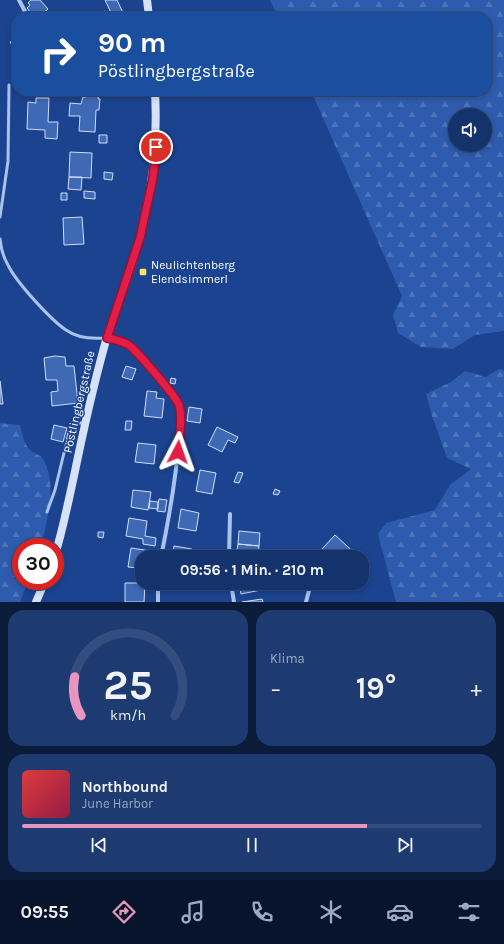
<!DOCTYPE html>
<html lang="de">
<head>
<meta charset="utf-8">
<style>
  :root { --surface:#14326b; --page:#1d3a71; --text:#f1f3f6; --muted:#9daac1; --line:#334d7e; --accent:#e797bd }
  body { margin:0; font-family:Karla,sans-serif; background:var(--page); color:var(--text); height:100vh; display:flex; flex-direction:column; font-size:15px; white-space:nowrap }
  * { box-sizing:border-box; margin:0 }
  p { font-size:13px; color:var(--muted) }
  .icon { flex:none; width:22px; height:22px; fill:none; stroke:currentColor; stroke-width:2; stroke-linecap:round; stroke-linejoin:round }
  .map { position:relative; height:602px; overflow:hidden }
  .sheet { display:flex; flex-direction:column; gap:8px; padding:8px; background:#0b1c3b; flex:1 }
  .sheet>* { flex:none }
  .banner { position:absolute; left:12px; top:12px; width:480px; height:84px; border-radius:16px; box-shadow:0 2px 6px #0003,0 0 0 1px var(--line); background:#1a4fa0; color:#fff; overflow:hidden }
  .controls { position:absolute; left:448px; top:108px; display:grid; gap:8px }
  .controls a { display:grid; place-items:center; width:44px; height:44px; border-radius:50%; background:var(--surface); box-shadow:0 2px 6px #0003,0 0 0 1px var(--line); font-size:20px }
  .speed { position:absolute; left:12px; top:538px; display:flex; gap:8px; font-size:20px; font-weight:700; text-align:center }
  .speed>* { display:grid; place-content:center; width:52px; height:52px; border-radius:50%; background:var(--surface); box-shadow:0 2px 6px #0003,0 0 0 1px var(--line); line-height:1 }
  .speed .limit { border:6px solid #d22; background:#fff; color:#111 }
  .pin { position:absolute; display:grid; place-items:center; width:34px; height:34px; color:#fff; margin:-17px; border:2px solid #fff; border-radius:50%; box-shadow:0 1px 4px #0007 }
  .me { position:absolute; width:44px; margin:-22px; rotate:4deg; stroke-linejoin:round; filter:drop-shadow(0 0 3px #0008) }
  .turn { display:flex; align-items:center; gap:14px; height:84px; padding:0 20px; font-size:18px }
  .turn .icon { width:52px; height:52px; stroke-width:2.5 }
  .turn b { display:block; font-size:28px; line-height:34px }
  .big { font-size:30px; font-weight:700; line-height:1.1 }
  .sheet .widget { flex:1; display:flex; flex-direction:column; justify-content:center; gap:6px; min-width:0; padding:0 14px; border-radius:16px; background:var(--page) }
  .sheet .dial { align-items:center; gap:0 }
  .dial svg { height:104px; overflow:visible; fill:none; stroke:var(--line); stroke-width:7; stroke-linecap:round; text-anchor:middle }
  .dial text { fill:var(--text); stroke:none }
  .song { display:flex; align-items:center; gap:12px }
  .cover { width:48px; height:48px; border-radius:6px; background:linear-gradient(135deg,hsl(0 70% 55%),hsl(340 70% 35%)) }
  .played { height:4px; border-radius:2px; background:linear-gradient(90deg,var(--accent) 75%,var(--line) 75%) }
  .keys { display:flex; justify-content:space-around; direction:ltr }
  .heat { display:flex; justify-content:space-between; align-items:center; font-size:22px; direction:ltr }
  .sheet .tiles { flex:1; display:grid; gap:8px; grid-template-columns:1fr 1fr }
  .widget:last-child { grid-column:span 2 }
  .trip { position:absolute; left:135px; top:550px; width:234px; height:40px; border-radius:16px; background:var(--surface); box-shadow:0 2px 6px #0003,0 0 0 1px var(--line); font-weight:700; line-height:40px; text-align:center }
  .dock { display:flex; height:64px; justify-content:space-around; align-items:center; background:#08142b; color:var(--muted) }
  .dock .icon { width:28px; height:28px }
  .dock .on { color:var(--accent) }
  .dock b { font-size:18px; color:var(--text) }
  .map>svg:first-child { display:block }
  .forest { fill:url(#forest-firs); fill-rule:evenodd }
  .building { fill:#3f69b5; stroke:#cfdefa }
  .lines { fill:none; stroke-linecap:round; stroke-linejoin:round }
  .service { stroke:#a9c2ee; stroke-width:3 }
  .minor { stroke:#a9c2ee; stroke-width:4 }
  .secondary { stroke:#d6e2fa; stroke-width:8 }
  .route-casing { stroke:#92132f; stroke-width:10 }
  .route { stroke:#e11d48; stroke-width:7 }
  .poi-dot { fill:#ffe166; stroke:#1b438f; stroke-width:1.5 }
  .labels { text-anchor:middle; stroke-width:3; stroke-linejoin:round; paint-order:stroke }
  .poi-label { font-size:12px; fill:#fff; stroke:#1b438f; text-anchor:start }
  .street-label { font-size:12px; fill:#fff; stroke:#1b438f }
</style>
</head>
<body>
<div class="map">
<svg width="504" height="602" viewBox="0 0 504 602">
  <defs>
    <pattern id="forest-firs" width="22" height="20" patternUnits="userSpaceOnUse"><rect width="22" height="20" fill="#2e5bad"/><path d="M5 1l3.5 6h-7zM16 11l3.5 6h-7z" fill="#4d74b9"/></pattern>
  </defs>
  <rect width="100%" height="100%" fill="#1b438f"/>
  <path class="forest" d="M270,0H504V331L475,335L453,349L421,347L398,333L393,315L402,296L311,91H487V17H278ZM455,115H485V145H455Z
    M499,369L504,370V602H396L378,534L386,523L435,510L450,485L471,469L447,458L432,416L426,394L451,382L465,371L486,377Z
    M0,423L20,425C22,433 24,444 30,450C34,454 40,454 43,459C58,485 47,519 41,547H21V581H28L20,602H0Z"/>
  <path class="building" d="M31,0H40L48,9L39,17H34L27,8L30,5L28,3Z
    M105,0H117L125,17H113Z
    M105,11L107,17H100L99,14Z
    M17,38V53L10,42Z
    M88,91H100L98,99H100L99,110H96L95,132L79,131L80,116H69L70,103L81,104L83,97H86Z
    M36,98H49L48,122H58L57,139L45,138V130L27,129L28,102L36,103Z
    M99,135H107V143H99Z
    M70,152L92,153L91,178L69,177Z
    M104,172L113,173L112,180L104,179Z
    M69,177H82L81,190L68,189Z
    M84,191L95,192V199L84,198Z
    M61,193H67V200H61Z
    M82,217L84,244L64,245L63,218Z
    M55,356L65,357L66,366H74L78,403L52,406L51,392L58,391L57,380H46L44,358Z
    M126,366L136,369L132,380L122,377Z
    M171,378L176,379L175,384L170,383Z
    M0,381L3,404H0Z
    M147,391L157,392L156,398L164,399L162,418L144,416Z
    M189,407L202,409L200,423L187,421Z
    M126,421H132L131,430H125Z
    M54,425L67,428L63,442L51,439Z
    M217,427L238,437L235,443L228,440L222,452L208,445Z
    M138,443L156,445L154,464L135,462Z
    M200,470L216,473L212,494L196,491Z
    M238,472L243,473L239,483L234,482Z
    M275,489L280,491L278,495L273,494Z
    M133,490L151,492L148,510L131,507Z
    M159,499L167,500L165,512L157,511Z
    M150,501L158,502V509L149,508Z
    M181,509L199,513L196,531L178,528Z
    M129,518L147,521L145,536L156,538L155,546L143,544V539L126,536Z
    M239,531L260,533L259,546L238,544Z
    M98,532H104L103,538L98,537Z
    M335,535L359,557H329L321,550Z
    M238,544L259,546L258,557L236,556Z
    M174,546L192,549L191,557H172Z
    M131,548L151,551L150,557H142V575L137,574L138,568L128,567Z
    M362,560L370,567L362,576Z
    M125,583H145L144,602H125Z
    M239,583H260L261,590L241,594Z
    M262,599L263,602H242Z"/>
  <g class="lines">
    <path class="service" d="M0,217L8,161L9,85
      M0,239C1,248 3,257 8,265C16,282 51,320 66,330C77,338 92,339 105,338
      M47,512L55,490L69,432L75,424L79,423H85"/>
    <path class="minor" d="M19,0L28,17
      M107,338C131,342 138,353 153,371C159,379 176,397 179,405C182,415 179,428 179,439C176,479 169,518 161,557
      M229,557L230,514
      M231,583L234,602
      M158,602V583
      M306,602L311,583"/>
    <path class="secondary" d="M147,0L149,17
      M55,555C63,529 68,503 74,476C83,432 93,387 105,344C113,314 126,285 135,255C152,200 158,148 155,91
      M36,602L45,581"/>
  </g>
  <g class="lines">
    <defs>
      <path id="route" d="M156,147L153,178L140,238L107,338C114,339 121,341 127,344C135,348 177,398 179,405C183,419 179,437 178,452"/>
    </defs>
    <use href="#route" class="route-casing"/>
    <use href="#route" class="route"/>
  </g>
  <rect class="poi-dot" x="139" y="268" width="8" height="8" rx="2"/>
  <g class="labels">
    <g class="poi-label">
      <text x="151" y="269">Neulichtenberg<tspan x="151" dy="14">Elendsimmerl</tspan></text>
    </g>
    <g class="street-label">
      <text transform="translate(79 402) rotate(-77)" y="4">Pöstlingbergstraße</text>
    </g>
  </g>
</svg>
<div class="controls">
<a><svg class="icon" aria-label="sound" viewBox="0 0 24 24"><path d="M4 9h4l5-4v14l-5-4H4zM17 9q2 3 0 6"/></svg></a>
</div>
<div class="speed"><div class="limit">30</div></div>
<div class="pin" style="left:156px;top:147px;background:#d93025"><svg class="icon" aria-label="arrive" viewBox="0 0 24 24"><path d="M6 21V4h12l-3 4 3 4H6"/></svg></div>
<svg class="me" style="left:178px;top:452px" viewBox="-20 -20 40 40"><path d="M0-17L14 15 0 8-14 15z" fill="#e11d48" stroke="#fff" stroke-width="4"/></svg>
<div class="trip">09:56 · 1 Min. · 210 m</div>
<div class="banner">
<div class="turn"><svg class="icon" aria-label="right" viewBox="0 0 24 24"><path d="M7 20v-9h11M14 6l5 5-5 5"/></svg><div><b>90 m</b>Pöstlingbergstraße</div></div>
</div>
</div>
<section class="sheet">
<div class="tiles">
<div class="widget dial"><svg viewBox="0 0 100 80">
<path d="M14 69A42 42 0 1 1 86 69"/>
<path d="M14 69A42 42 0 0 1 9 39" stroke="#e797bd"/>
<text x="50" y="56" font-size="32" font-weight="700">25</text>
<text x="50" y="72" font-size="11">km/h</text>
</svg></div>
<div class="widget"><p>Klima</p>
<div class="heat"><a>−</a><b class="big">19°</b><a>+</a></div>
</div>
<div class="widget">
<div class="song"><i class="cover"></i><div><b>Northbound</b><p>June Harbor</p></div></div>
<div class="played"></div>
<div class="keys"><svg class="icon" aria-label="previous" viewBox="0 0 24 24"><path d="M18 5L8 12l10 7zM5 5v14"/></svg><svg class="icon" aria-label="pause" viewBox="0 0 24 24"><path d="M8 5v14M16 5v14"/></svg><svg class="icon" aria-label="next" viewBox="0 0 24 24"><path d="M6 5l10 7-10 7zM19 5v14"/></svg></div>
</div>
</div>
</section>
<nav class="dock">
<b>09:55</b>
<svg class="icon on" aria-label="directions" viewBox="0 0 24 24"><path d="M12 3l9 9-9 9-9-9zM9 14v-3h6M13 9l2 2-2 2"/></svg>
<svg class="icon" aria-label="music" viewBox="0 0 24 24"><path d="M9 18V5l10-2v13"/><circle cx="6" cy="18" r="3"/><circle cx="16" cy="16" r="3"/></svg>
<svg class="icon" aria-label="phone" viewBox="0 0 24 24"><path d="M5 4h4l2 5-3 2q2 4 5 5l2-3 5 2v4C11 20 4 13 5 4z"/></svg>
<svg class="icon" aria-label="climate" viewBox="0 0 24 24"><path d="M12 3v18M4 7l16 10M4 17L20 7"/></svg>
<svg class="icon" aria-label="car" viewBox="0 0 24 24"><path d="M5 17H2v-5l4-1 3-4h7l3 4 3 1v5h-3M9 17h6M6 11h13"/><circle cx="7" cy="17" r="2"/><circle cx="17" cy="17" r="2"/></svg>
<svg class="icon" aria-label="filters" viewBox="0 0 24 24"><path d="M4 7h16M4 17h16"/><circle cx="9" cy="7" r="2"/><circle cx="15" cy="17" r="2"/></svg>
</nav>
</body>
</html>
